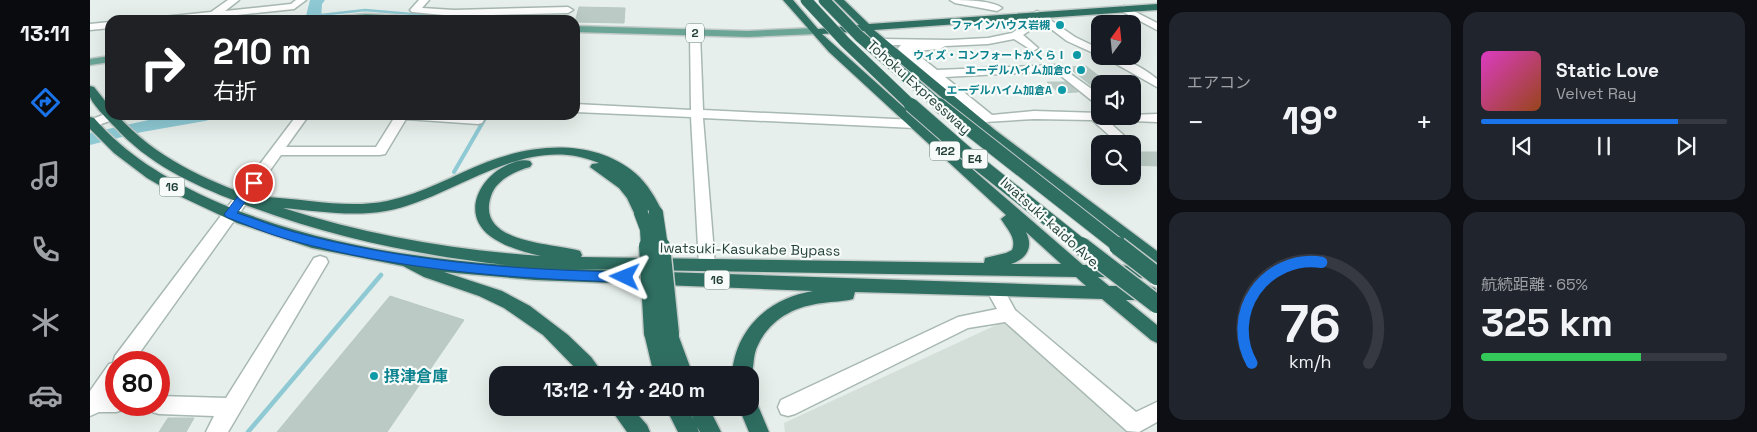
<!DOCTYPE html>
<html lang="ja">
<head>
<meta charset="utf-8">
<style>
  :root { --surface:#171b24; --page:#20242c; --text:#f1f3f6; --muted:#9ea1a6; --line:#363941; --accent:#1a73e8 }
  body { margin:0; font-family:"Space Grotesk","Noto Sans JP",sans-serif; background:var(--page); color:var(--text); height:100vh; display:flex; flex-direction:column; font-size:19px; white-space:nowrap }
  * { box-sizing:border-box; margin:0 }
  p { font-size:16px; color:var(--muted) }
  .icon { flex:none; width:28px; height:28px; fill:none; stroke:currentColor; stroke-width:2; stroke-linecap:round; stroke-linejoin:round }
  .map { position:relative; flex:1; overflow:hidden }
  .drawer { display:flex; flex-direction:column; gap:12px; padding:12px; background:#0d0f14; width:600px }
  .drawer>* { flex:none }
  .banner { position:absolute; left:15px; top:15px; width:475px; height:105px; border-radius:15px; box-shadow:0 5px 20px #0002; background:#202124; color:#fff; overflow:hidden }
  .needle { width:32px; rotate:15deg }
  .fabs { position:absolute; left:1001px; top:15px; display:grid; gap:10px }
  .fabs a { display:grid; place-items:center; width:50px; height:50px; border-radius:10px; background:var(--surface); box-shadow:0 5px 20px #0002; font-size:25px }
  .speed { position:absolute; left:15px; top:351px; display:flex; gap:10px; font-size:25px; font-weight:700; text-align:center }
  .speed>* { display:grid; place-content:center; width:65px; height:65px; border-radius:50%; background:var(--surface); box-shadow:0 5px 20px #0002; line-height:1 }
  .speed .limit { border:8px solid #d22; background:#fff; color:#111 }
  .pin { position:absolute; display:grid; place-items:center; width:42px; height:42px; color:#fff; margin:-21px; border:2px solid #fff; border-radius:50%; box-shadow:0 1px 5px #0007 }
  .me { position:absolute; width:55px; margin:-28px; rotate:272deg; stroke-linejoin:round; filter:drop-shadow(0 0 4px #0008) }
  .turn { display:flex; align-items:center; gap:18px; height:105px; padding:0 25px; font-size:22px }
  .turn .icon { width:65px; height:65px; stroke-width:2.5 }
  .turn b { display:block; font-size:35px; line-height:42px }
  .big { font-size:38px; font-weight:800; line-height:1.1 }
  .drawer .card { flex:1; display:flex; flex-direction:column; justify-content:center; gap:8px; min-width:0; padding:0 18px; border-radius:15px; background:var(--page) }
  .drawer .dial { align-items:center; gap:0 }
  .dial svg { height:130px; overflow:visible; fill:none; stroke:var(--line); stroke-width:7; stroke-linecap:round; text-anchor:middle }
  .dial text { fill:var(--text); stroke:none }
  .song { display:flex; align-items:center; gap:15px }
  .cover { width:60px; height:60px; border-radius:8px; background:linear-gradient(135deg,hsl(310 70% 55%),hsl(20 70% 35%)) }
  .played { height:5px; border-radius:2px; background:linear-gradient(90deg,var(--accent) 80%,var(--line) 80%) }
  .keys { display:flex; justify-content:space-around; direction:ltr }
  .heat { display:flex; justify-content:space-between; align-items:center; font-size:28px; direction:ltr }
  .charge { height:8px; border-radius:4px; background:linear-gradient(90deg,#34c759 65%,var(--line) 0) }
  .drawer .tiles { flex:1; display:grid; gap:12px; grid-template-columns:repeat(2,1fr) }
  .trip { position:absolute; left:399px; top:366px; width:270px; height:50px; border-radius:15px; background:var(--surface); box-shadow:0 5px 20px #0002; font-weight:800; line-height:50px; text-align:center }
  main { display:flex; flex:1; min-height:0 }
  .menu { display:flex; flex-direction:column; width:90px; justify-content:space-around; align-items:center; background:#090b0e; color:var(--muted) }
  .menu .icon { width:35px; height:35px }
  .menu .current { color:var(--accent) }
  .menu b { font-size:22px; color:var(--text) }
  .map>svg:first-child { display:block }
  .built { fill:#d4dfda }
  .lines { fill:none; stroke-linecap:round; stroke-linejoin:round }
  .stream-far2 { stroke:#8ec9d4; stroke-width:2.5 }
  .stream-far1 { stroke:#8ec9d4; stroke-width:4 }
  .stream { stroke:#8ec9d4; stroke-width:4.5 }
  .river { fill:#8ec9d4; fill-rule:evenodd }
  .building { fill:#bbcac4; stroke:#b8c9c2 }
  .minor-casing { stroke:#a8b8b2; stroke-width:3 }
  .major-casing { stroke:#c2cac8; stroke-width:3 }
  .highway-casing { stroke:#c2cac8; stroke-width:3 }
  .minor { fill:#fff; fill-rule:evenodd }
  .major { fill:#6aa596; fill-rule:evenodd }
  .highway { fill:#2f6f62; fill-rule:evenodd }
  .highway-bridge-far2-casing { stroke:#c2cac8; stroke-width:12; stroke-linecap:butt }
  .highway-bridge-far1-casing { stroke:#c2cac8; stroke-width:16; stroke-linecap:butt }
  .highway-bridge-casing { stroke:#c2cac8; stroke-width:21; stroke-linecap:butt }
  .highway-bridge-far2 { stroke:#2f6f62; stroke-width:11 }
  .highway-bridge-far1 { stroke:#2f6f62; stroke-width:14 }
  .highway-bridge { stroke:#2f6f62; stroke-width:18 }
  .route { fill:#1a73e8; stroke:#114b97 }
  .culture-dot { fill:#0f9aa8; stroke:#f7fbf9; stroke-width:2 }
  .labels { text-anchor:middle; stroke-width:4.5; stroke-linejoin:round; paint-order:stroke }
  .far-culture-label { font-size:11px; font-weight:bold; fill:#0d838f; stroke:#f7fbf9; text-anchor:end }
  .shield { fill:#f7fbf9; stroke:#637a73; stroke-width:1 }
  .shield-label { font-size:12px; font-weight:bold; fill:#24423a }
  .street-label { font-size:14px; fill:#24423a; stroke:#f7fbf9 }
  .near-culture-label { font-size:16px; font-weight:bold; fill:#0d838f; stroke:#f7fbf9; text-anchor:start }
</style>
</head>
<body>
<main>
<nav class="menu">
<b>13:11</b>
<svg class="icon current" aria-label="directions" viewBox="0 0 24 24"><path d="M12 3l9 9-9 9-9-9zM9 14v-3h6M13 9l2 2-2 2"/></svg>
<svg class="icon" aria-label="music" viewBox="0 0 24 24"><path d="M9 18V5l10-2v13"/><circle cx="6" cy="18" r="3"/><circle cx="16" cy="16" r="3"/></svg>
<svg class="icon" aria-label="phone" viewBox="0 0 24 24"><path d="M5 4h4l2 5-3 2q2 4 5 5l2-3 5 2v4C11 20 4 13 5 4z"/></svg>
<svg class="icon" aria-label="climate" viewBox="0 0 24 24"><path d="M12 3v18M4 7l16 10M4 17L20 7"/></svg>
<svg class="icon" aria-label="car" viewBox="0 0 24 24"><path d="M5 17H2v-5l4-1 3-4h7l3 4 3 1v5h-3M9 17h6M6 11h13"/><circle cx="7" cy="17" r="2"/><circle cx="17" cy="17" r="2"/></svg>
</nav>
<div class="map">
<svg width="1067" height="432" viewBox="0 0 1067 432">
  <rect width="100%" height="100%" fill="#e6efeb"/>
  <path class="built" d="M917,320L1044,432H695L694,423Z"/>
  <g class="lines">
    <path class="stream-far2" d="M222,16L275,10L356,17L398,15"/>
    <path class="stream-far1" d="M364,172L397,115"/>
    <path class="stream" d="M158,432L291,275"/>
    <path class="river" d="M220,0H235L232,4L231,20H215Z
      M81,115H125L122,119L115,121L52,132L0,145V133Z"/>
  </g>
  <path class="building" d="M489,7L535,8L534,23L485,22Z
    M996,66L1010,77V82H1025V84H1010V92L1008,91L978,67Z
    M957,82H976L988,92L969,93Z
    M1042,152H1067V166L1042,165Z
    M300,296L374,320L297,432H187Z
    M78,418H104L96,432H69Z"/>
  <g class="lines">
    <defs>
      <path id="minor" d="M138,0H149L135,11L201,4L206,0H216L204,9L100,20H68L73,17L121,12Z
        M329,0H339L332,8L364,10L478,7L483,10L478,13L364,16L322,12L320,10Z
        M860,0C874,0 901,0 912,8L907,11L865,3Z
        M1034,6L1067,23V30L1031,11L1029,9Z
        M947,11L985,37L1010,49V56L977,41L952,22L933,35L948,48L943,51L924,39L898,44L855,46L850,49L823,51L847,70L968,65L1010,95V105L1006,104L965,71L855,77L902,115L944,111L1010,113V116L1067,114V122L1017,120L1041,142L1040,144H1029L1002,120L944,119L895,122L809,50L808,48L811,45H791L786,42L791,39L860,40L898,38L922,33L943,19L942,14Z
        M20,22V28L0,30V24Z
        M605,30L610,33L613,110L825,120L831,124L825,128L613,118L625,265L623,269L617,271L611,269L609,265L601,117L485,112V104L601,110L600,33Z
        M1012,56C1032,56 1051,66 1067,79V87Z
        M20,112V115H30L28,118L0,128V120Z
        M207,115H219L196,147H286L306,115H397L392,123L388,124L316,119L295,154L290,155H191L43,362H26V386L21,394H26V405H35L33,410L26,412H9L0,416V391L19,364L23,363L25,356Z
        M230,256L236,258L238,262L138,432H116L124,416L69,414L62,412L59,405H69V396L136,398L224,258Z
        M906,284L912,286L925,310L1046,412L1067,402V422L1049,432L1037,431L915,322L878,328L705,414L698,416L691,414L688,407L691,400L868,317L907,309L897,291L900,286Z"/>
      <path id="major" d="M276,14L334,17L339,20H236L241,17Z
        M485,26L658,31L725,28L730,31L725,34L658,37L485,32Z
        M20,56V62L0,65V59Z"/>
      <path id="highway" d="M693,0H703L728,29L769,25L744,0H754L779,24L1067,4V10L784,30L905,130L1067,251V265L1061,263C968,192 877,119 787,44L774,31L732,34L889,175L993,265L1067,266L1066,278L1008,277L1019,286H1059L1065,288L1067,292L1065,298L1059,300H1036L1067,325V343L1061,340L1012,299L765,292L763,299C753,302 743,301 733,303C705,306 680,319 668,345C662,356 665,368 660,379V375H642C645,329 679,298 723,291L445,280L354,272L412,291L440,306L478,335L501,357L514,375H492L453,335L414,308L389,296L334,277L313,266L222,248L147,223L81,192L57,178L24,153L0,129V117L4,118C36,155 75,178 118,198C213,241 314,257 416,265C325,255 235,236 148,202C102,184 58,164 24,126C18,120 3,105 0,97C0,94 0,89 0,86L4,87L20,107V115H27C68,160 115,179 170,200L176,197C216,199 258,209 297,201C332,194 364,175 397,162C444,144 503,138 545,173C558,184 566,199 573,213L571,217H561L558,212L556,217H546L537,198L529,188L500,167L502,164L509,163C434,131 366,198 296,211C262,217 227,211 193,208C277,235 363,250 451,256C433,252 415,247 400,236C371,214 389,178 417,165C424,162 432,159 440,161L442,164L440,167C425,171 406,180 401,196C385,244 464,243 490,251L492,255L491,257L894,263L895,258L916,253L922,250C927,238 917,229 911,219L916,215L739,52ZM936,232L969,262L971,264H921C936,259 944,248 936,232ZM485,269L986,277L996,286Z
        M563,325L569,328L572,332L574,329L580,326L586,329L603,375H564L554,333L557,328Z
        M660,399L666,401L679,432H659L649,408H660Z
        M520,408H542L557,425L560,432H537Z
        M576,408H597L604,420L598,408H619L631,432H610L607,427L609,432H588Z"/>
    </defs>
    <use href="#minor" class="minor-casing"/>
    <use href="#major" class="major-casing"/>
    <use href="#highway" class="highway-casing"/>
    <use href="#minor" class="minor"/>
    <use href="#major" class="major"/>
    <use href="#highway" class="highway"/>
    <defs>
      <path id="highway-bridge-far2" d="M716,0L755,42L823,107
        M734,0L769,36L851,107"/>
      <path id="highway-bridge-far1" d="M821,105L884,160L993,247
        M849,105L1030,247
        M551,213L557,229L558,247
        M566,213L571,247"/>
      <path id="highway-bridge" d="M558,246L563,333
        M571,246L580,334
        M991,246L1067,304
        M1028,246L1067,276"/>
    </defs>
    <use href="#highway-bridge-far2" class="highway-bridge-far2-casing"/>
    <use href="#highway-bridge-far1" class="highway-bridge-far1-casing"/>
    <use href="#highway-bridge" class="highway-bridge-casing"/>
    <use href="#highway-bridge-far2" class="highway-bridge-far2"/>
    <use href="#highway-bridge-far1" class="highway-bridge-far1"/>
    <use href="#highway-bridge" class="highway-bridge"/>
  </g>
  <path class="route" d="M164,179L169,183L147,213C166,219 185,227 204,232C311,261 424,270 535,272L539,274L541,277L539,281L535,282C422,279 309,270 200,240C178,234 157,225 136,217L134,214L136,212L160,180Z"/>
  <g class="culture-dot">
    <circle cx="970" cy="25" r="5"/>
    <circle cx="987" cy="55" r="5"/>
    <circle cx="991" cy="70" r="5"/>
    <circle cx="972" cy="90" r="5"/>
    <circle cx="284" cy="376" r="5"/>
  </g>
  <g class="labels">
    <g class="far-culture-label">
      <text x="960" y="29">ファインハウス岩槻</text>
      <text x="977" y="59">ウィズ・コンフォートかくらⅠ</text>
      <text x="981" y="74">エーデルハイム加倉C</text>
      <text x="962" y="94">エーデルハイム加倉A</text>
    </g>
    <g class="shield">
      <rect x="596" y="23.5" width="18" height="19" rx="4"/>
      <rect x="840" y="141.5" width="30" height="19" rx="4"/>
      <rect x="872.5" y="149.5" width="25" height="19" rx="4"/>
      <rect x="69.5" y="177.5" width="25" height="19" rx="4"/>
      <rect x="614.5" y="270.5" width="25" height="19" rx="4"/>
    </g>
    <g class="shield-label">
      <text x="605" y="37">2</text>
      <text x="855" y="155">122</text>
      <text x="885" y="163">E4</text>
      <text x="82" y="191">16</text>
      <text x="627" y="284">16</text>
    </g>
    <g class="street-label">
      <text transform="translate(829 87) rotate(42)" y="5">Tohoku Expressway</text>
      <text transform="translate(961 223) rotate(42)" y="5">Iwatsuki-kaido Ave.</text>
      <text transform="translate(660 249) rotate(1)" y="5">Iwatsuki-Kasukabe Bypass</text>
    </g>
    <g class="near-culture-label">
      <text x="294" y="382">摂津倉庫</text>
    </g>
  </g>
</svg>
<div class="fabs">
<a><svg class="needle" viewBox="-14 -14 28 28"><path d="M0-13l5 13h-10z" fill="#e53935"/><path d="M0 13l5-13h-10z" fill="#9ea1a6"/></svg></a>
<a><svg class="icon" aria-label="sound" viewBox="0 0 24 24"><path d="M4 9h4l5-4v14l-5-4H4zM17 9q2 3 0 6"/></svg></a>
<a><svg class="icon" aria-label="search" viewBox="0 0 24 24"><circle cx="10" cy="10" r="6"/><path d="M15 15l6 6"/></svg></a>
</div>
<div class="speed"><div class="limit">80</div></div>
<div class="pin" style="left:164px;top:183px;background:#d93025"><svg class="icon" aria-label="arrive" viewBox="0 0 24 24"><path d="M6 21V4h12l-3 4 3 4H6"/></svg></div>
<svg class="me" style="left:535px;top:277px" viewBox="-20 -20 40 40"><path d="M0-17L14 15 0 8-14 15z" fill="#1a73e8" stroke="#fff" stroke-width="4"/></svg>
<div class="trip">13:12 · 1 分 · 240 m</div>
<div class="banner">
<div class="turn"><svg class="icon" aria-label="right" viewBox="0 0 24 24"><path d="M7 20v-9h11M14 6l5 5-5 5"/></svg><div><b>210 m</b>右折</div></div>
</div>
</div>
<section class="drawer">
<div class="tiles">
<div class="card"><p>エアコン</p>
<div class="heat"><a>−</a><b class="big">19°</b><a>+</a></div>
</div>
<div class="card">
<div class="song"><i class="cover"></i><div><b>Static Love</b><p>Velvet Ray</p></div></div>
<div class="played"></div>
<div class="keys"><svg class="icon" aria-label="previous" viewBox="0 0 24 24"><path d="M18 5L8 12l10 7zM5 5v14"/></svg><svg class="icon" aria-label="pause" viewBox="0 0 24 24"><path d="M8 5v14M16 5v14"/></svg><svg class="icon" aria-label="next" viewBox="0 0 24 24"><path d="M6 5l10 7-10 7zM19 5v14"/></svg></div>
</div>
<div class="card dial"><svg viewBox="0 0 100 80">
<path d="M14 69A42 42 0 1 1 86 69"/>
<path d="M14 69A42 42 0 0 1 57 7" stroke="#1a73e8"/>
<text x="50" y="56" font-size="32" font-weight="700">76</text>
<text x="50" y="72" font-size="11">km/h</text>
</svg></div>
<div class="card"><p>航続距離 · 65%</p><b class="big">325 km</b><div class="charge"></div></div>
</div>
</section>
</main>
</body>
</html>
